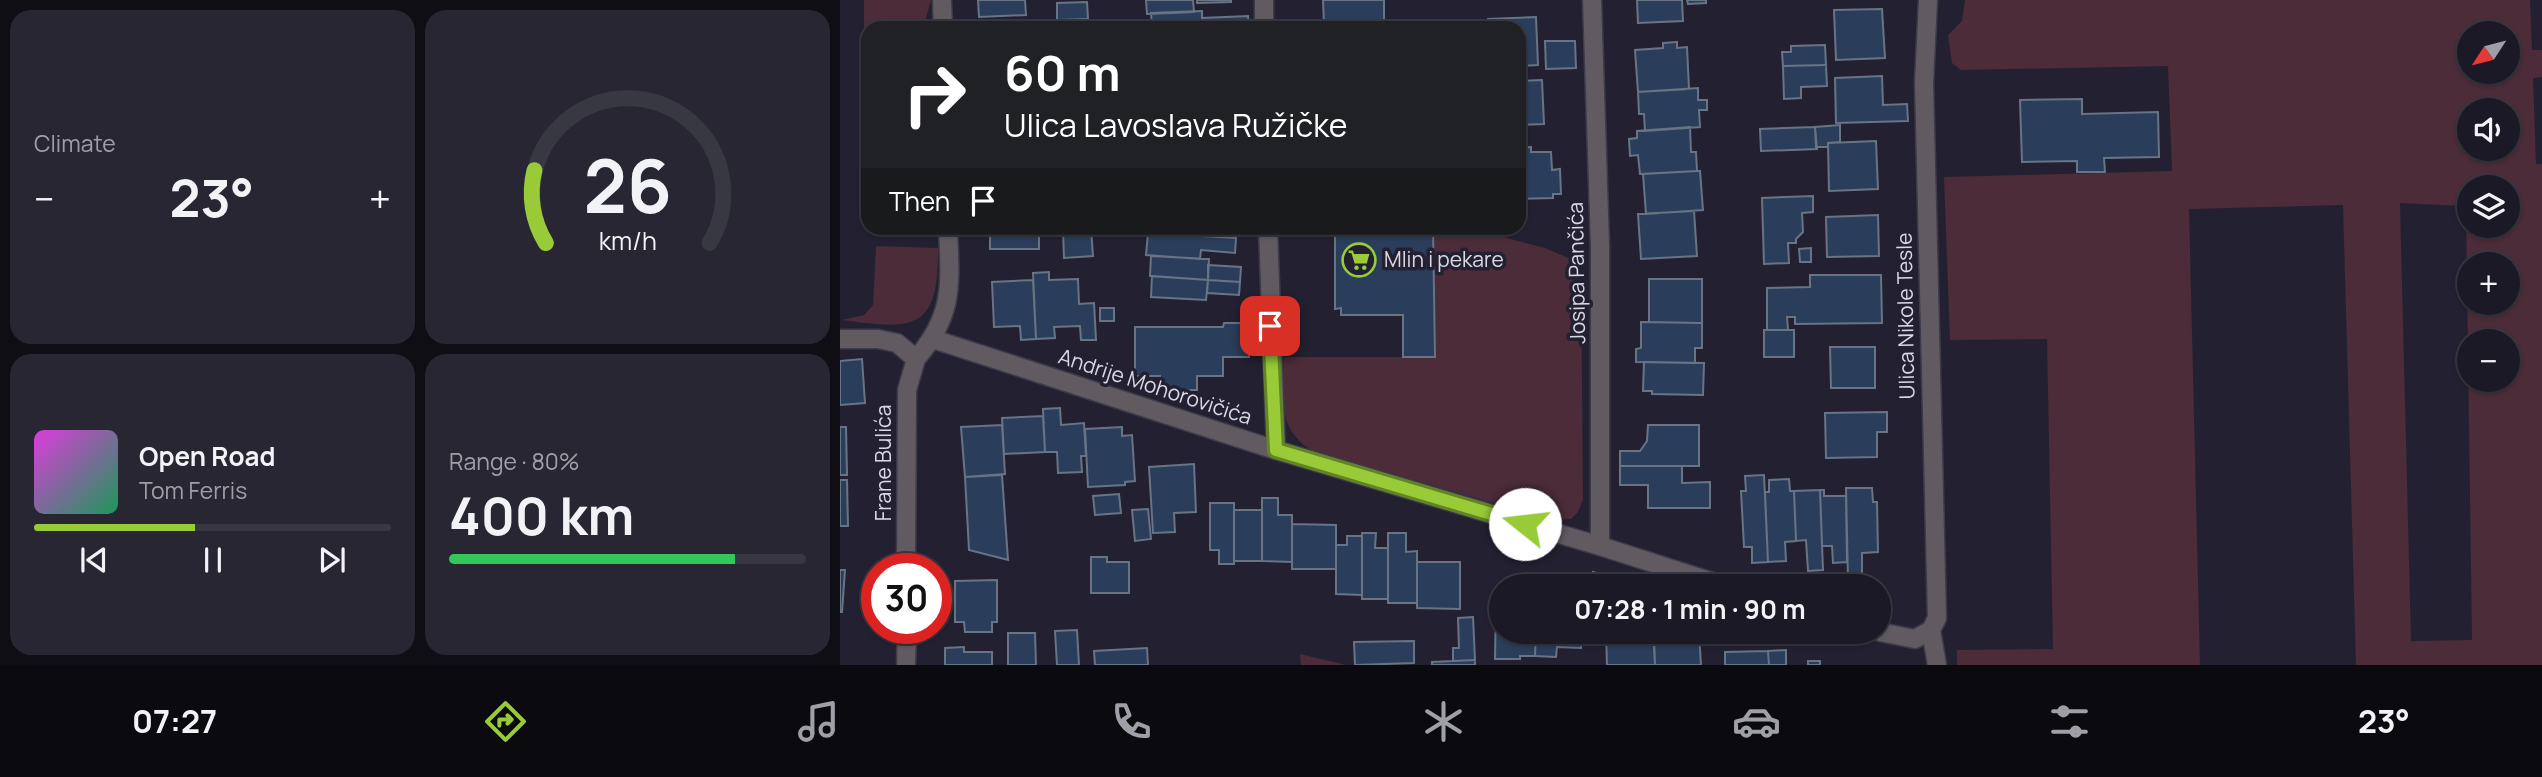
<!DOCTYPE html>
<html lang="en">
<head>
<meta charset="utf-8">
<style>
  :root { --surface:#1a1925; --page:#272632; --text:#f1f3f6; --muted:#9fa0a7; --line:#383842; --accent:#98cb37 }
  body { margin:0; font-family:Manrope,sans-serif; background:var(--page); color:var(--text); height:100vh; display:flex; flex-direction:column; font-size:26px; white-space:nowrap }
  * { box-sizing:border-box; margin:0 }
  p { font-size:23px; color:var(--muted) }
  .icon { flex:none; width:38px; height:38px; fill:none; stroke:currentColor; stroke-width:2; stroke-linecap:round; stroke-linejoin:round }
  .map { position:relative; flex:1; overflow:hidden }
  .drawer { display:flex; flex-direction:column; gap:10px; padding:10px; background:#0e0e14; width:840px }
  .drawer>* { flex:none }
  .top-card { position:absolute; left:21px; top:21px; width:665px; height:214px; border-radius:21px; box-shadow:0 2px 5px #0004,0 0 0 2px var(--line); background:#202124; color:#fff; overflow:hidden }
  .needle { width:46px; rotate:234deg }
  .tools { position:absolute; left:1617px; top:21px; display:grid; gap:14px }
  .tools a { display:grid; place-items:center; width:63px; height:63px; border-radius:50%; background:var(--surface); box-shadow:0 2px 5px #0004,0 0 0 2px var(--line); font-size:35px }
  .speed { position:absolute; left:21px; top:553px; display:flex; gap:14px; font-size:35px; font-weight:700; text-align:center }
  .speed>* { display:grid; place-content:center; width:91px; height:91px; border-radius:50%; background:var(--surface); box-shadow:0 2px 5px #0004,0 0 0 2px var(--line); line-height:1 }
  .speed .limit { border:10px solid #d22; background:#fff; color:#111 }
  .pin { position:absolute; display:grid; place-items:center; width:60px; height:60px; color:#fff; margin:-30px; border-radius:14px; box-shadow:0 4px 10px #0006 }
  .me { position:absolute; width:77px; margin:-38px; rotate:286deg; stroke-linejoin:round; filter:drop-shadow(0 0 5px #0008) }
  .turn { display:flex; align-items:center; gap:24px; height:147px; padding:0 28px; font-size:32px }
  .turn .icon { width:91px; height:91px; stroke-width:2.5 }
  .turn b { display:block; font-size:49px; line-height:60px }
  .then { display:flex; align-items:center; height:66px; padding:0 28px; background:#0003; gap:14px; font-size:26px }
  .big { font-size:52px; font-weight:700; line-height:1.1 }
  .drawer .card { flex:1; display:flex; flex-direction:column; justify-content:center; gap:10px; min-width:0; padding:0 24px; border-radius:21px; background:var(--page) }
  .drawer .dial { align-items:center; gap:0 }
  .dial svg { height:182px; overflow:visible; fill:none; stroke:var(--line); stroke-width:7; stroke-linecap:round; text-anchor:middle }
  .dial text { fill:var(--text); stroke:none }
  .song { display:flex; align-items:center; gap:21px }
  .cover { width:84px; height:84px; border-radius:10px; background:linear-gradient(135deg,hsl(300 70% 55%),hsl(150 70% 35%)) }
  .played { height:7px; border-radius:4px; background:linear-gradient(90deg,var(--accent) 45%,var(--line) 45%) }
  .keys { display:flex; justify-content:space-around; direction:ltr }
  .heat { display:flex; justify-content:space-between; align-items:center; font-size:38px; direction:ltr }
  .charge { height:10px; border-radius:5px; background:linear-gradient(90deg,#34c759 80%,var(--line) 0) }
  .drawer .tiles { flex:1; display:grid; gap:10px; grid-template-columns:repeat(2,1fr) }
  .trip { position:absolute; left:649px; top:574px; width:402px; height:70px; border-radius:35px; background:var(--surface); box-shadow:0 2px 5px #0004,0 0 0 2px var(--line); font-weight:700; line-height:70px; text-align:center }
  .tab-bar { display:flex; height:112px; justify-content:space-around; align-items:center; background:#0a0a0f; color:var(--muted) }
  .tab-bar .icon { width:49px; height:49px }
  .tab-bar .active { color:var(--accent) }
  .tab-bar b { font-size:32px; color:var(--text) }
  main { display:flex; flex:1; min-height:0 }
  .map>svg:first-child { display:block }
  .green { fill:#4b2c38; fill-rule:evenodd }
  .building { fill:#2a3d5a; stroke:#687484; stroke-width:2 }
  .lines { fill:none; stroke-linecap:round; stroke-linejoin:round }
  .minor-casing { stroke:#3c3b4a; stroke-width:21 }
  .minor { stroke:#615b61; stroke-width:18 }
  .route-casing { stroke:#638424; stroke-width:18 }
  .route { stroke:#98cb37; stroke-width:12 }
  .labels { text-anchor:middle; stroke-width:7; stroke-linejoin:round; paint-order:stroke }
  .poi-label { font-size:21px; fill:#d9d8e3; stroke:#232131; text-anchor:start }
  .street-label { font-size:21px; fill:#d9d8e3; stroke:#232131 }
</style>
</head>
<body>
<main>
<section class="drawer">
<div class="tiles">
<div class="card"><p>Climate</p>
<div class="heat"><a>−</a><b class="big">23°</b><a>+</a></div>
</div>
<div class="card dial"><svg viewBox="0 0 100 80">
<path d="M14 69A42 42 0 1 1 86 69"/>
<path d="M14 69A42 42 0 0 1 9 37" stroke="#98cb37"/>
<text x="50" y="56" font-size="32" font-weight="700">26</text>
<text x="50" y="72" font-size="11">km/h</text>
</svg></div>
<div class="card">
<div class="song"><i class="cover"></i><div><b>Open Road</b><p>Tom Ferris</p></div></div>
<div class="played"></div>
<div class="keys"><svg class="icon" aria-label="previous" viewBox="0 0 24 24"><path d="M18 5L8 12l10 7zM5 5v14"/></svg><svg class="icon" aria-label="pause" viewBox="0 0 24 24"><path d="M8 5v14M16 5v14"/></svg><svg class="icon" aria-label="next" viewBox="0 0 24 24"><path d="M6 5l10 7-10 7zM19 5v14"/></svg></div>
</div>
<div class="card"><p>Range · 80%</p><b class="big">400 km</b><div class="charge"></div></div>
</div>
</section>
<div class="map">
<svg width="1702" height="665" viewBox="0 0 1702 665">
  <rect width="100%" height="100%" fill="#232131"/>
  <path class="green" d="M24,0H91L86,18L79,23L67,26L24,29Z
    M1125,0H1690L1692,50H1702V77L1693,78L1696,164H1702V665H1516L1503,205L1349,209L1360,665H1117V650L1213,649L1207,339L1110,340L1104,177L1332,171L1328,66L1121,70L1112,63L1108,35L1122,21ZM1629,33H1668V72H1629ZM1629,110H1668V149H1629ZM1629,187H1668V226H1629ZM1560,203L1626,206L1632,640L1571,641ZM1629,264H1668V303H1629ZM1629,341H1668V380H1629Z
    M593,228H629L705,248L733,260L741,272L743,499L738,512L731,519L713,520L472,451C435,427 443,395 444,357H595Z
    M36,246L98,248C99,331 74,330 2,320L24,315L33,305Z
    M460,654L506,665H461Z"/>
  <path class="building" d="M138,0H185L186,15L139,17Z
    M306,0H353L354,12L307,14Z
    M357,0H391V2L357,3Z
    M483,0H544V23L484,24Z
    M797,0H842L843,21L798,23Z
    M847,0H866V3L848,4Z
    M247,2L248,19L217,20V3Z
    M1042,9L1045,58L996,60L994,10Z
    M362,11V28H312L311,13Z
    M408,16L409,28H362V18Z
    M696,17L698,65L679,66V28H648V19Z
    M248,19V28H217V24H224V20Z
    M547,23V28H484V24Z
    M705,41H735L736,68L706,69Z
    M837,42V48L847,47L849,89L798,92L795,50L823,48V43Z
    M985,45L986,65L943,66L942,52H951V46Z
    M986,65L987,86L961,87V98L944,99L943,66Z
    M1042,76L1043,105L1067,104L1068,121L996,123L995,78Z
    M702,80L704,124L679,125V81Z
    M858,88V100H867V110H859L860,127L805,131L804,114H799L798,92Z
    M1242,99V114L1318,112L1319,157L1264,158L1265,172H1237V161L1182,162L1180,100Z
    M1000,125V142L988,143V147H976L975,127Z
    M850,127L851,152H856L857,171L800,174L798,155L790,156L789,139L797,138V131Z
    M975,127L977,149L921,151L920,129Z
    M1036,141L1038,189L989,191L988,143Z
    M691,147V152H711L712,170L720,169L721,194H713V198L679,199V148Z
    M857,171H860L863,210L806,214L803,174Z
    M973,196V212L962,213L963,232L956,239V243H948L949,263L924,264L922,198Z
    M854,211L857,256L801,259L798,214Z
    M1038,215L1039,256L987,257L986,217Z
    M150,228H199V249H150Z
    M308,228H362V236L308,233Z
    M362,228H396V238L362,236Z
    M495,228H593L595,357H563V315H501V308L495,309Z
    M251,229L253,256L224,258L223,231Z
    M308,233L396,238L395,253L361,250L360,259L306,255Z
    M971,248V262H960L959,249Z
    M311,256L369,259L368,280L310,276Z
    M368,265L401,267L400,282L368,280Z
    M209,272V280L238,279L239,304L254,303L256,340H241L240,326L214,327L215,338L196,339L193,273Z
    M970,275H1041L1042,323L955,324V317H947L948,330H927V288L970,287Z
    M312,276L368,280L366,300L311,297Z
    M809,279H862V323L809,322Z
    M193,280L196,339L181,340L180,326L154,327L152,282Z
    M368,280L400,282L399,295L367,293Z
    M260,308H274V321H260Z
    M801,322L862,323V348H855V363L796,362V349L801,348Z
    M384,323H409V357H383V376H357V390H320V376H295V327H383Z
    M924,330H954V357H924Z
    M990,347H1035V388H991Z
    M22,359L25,403L0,405V361Z
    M804,362L864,363L863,395L812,394V391H803Z
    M220,408L221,425L244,423L246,456H241L242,472L218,473L217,452H205L203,409Z
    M1047,412V432H1037V457L986,458L985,413Z
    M203,416L205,452L164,454L162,418Z
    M162,425L165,474L125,477L121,427Z
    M808,425H859V466H780V451H800L807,441Z
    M0,427H6L7,475H0Z
    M282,427V436L292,435L295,481L285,482V485L248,487L245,429Z
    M354,464L356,512L334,513L335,532L313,533L309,467Z
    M780,466H842V483L870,482V508H808V485H780Z
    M162,475L168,560L129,550L125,477Z
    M924,475L928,562L912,563V547H904L901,491H906L905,476Z
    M949,479L950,491H954L956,541L945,542L946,561L928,562L925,492H929V480Z
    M0,480H7L8,526H0Z
    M1006,488H1032L1033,502H1037L1038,552L1022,553V580H1008Z
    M980,490H984V496H1006L1007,562L993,563L992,546H982Z
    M980,490L983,570L968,571L966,540L956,541L954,491Z
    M279,494L281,513L255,515L253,496Z
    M422,498H438V515H452V562L422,561Z
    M370,503H394V564H379V550H370Z
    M308,509L311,539L295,541L292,510Z
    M394,510H422V561H394Z
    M452,524L496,525V569H452Z
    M522,533H536L535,548H548V599H522Z
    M548,533H566V552L577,551V603H548Z
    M507,536H522V595L496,594V545H507Z
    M251,557H267V562H289V593H251Z
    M577,562H620V609L577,608Z
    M0,570H5L2,612H0Z
    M753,572L778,579L780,586H753Z
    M157,580V622H152V632H125L124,622H115V581Z
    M656,603H662V632H696L695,656H680V659H655Z
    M633,617L635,660L613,661V648H619L618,618Z
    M237,630L239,665H217L215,631Z
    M696,632H742L741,648L717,647L716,657L695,656Z
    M766,632H813L815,665H767Z
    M168,633H195L196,665H168Z
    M859,634L861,665H815L814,636Z
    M574,641V663L515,665L514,642Z
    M124,647V652H152V665H105V648Z
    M307,648L308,665H255L254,651Z
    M946,650V665H929L928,651Z
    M928,651L929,665H885V652Z
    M635,660V665H592V662Z
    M968,661H980V665H968Z"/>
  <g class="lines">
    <defs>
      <path id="minor" d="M102,0L103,28
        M424,0V28
        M752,0L760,245V546
        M1088,0L1084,83L1097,618L1091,630
        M428,228L436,450
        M0,339H38L57,343L76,359C115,314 110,283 108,228
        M93,339L436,450L760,546L885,586
        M66,569L67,390L76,359
        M1091,630L1097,665
        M1040,632L1075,639L1091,630
        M66,665L67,628"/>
    </defs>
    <use href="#minor" class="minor-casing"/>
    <use href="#minor" class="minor"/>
  </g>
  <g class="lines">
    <defs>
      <path id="route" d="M430,326L436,450L685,524"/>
    </defs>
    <use href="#route" class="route-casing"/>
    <use href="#route" class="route"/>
  </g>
  <defs>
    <symbol id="supermarket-ring" viewBox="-11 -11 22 22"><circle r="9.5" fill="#232131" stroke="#98cb37" stroke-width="1.5"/><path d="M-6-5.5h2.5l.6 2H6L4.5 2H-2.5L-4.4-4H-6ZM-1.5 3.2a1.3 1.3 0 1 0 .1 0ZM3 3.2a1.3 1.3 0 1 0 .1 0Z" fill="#98cb37"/></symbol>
  </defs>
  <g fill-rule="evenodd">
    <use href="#supermarket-ring" x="500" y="241" width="38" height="38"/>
  </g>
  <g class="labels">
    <g class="poi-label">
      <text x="544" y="267">Mlin i pekare</text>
    </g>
    <g class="street-label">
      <text transform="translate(737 273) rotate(-91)" y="7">Josipa Pančića</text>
      <text transform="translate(1066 316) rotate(-91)" y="7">Ulica Nikole Tesle</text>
      <text transform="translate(315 387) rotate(18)" y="7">Andrije Mohorovičića</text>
      <text transform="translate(44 463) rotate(-90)" y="7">Frane Bulića</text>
    </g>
  </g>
</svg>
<div class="tools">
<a><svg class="needle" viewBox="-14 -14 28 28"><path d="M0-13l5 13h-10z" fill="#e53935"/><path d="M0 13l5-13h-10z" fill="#9fa0a7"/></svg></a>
<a><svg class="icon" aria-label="sound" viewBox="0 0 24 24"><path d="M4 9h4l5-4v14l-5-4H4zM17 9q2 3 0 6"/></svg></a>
<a><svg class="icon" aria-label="layers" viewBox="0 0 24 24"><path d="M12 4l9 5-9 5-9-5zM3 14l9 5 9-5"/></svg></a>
<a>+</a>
<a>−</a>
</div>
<div class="speed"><div class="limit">30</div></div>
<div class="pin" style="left:430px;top:326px;background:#d93025"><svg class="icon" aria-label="arrive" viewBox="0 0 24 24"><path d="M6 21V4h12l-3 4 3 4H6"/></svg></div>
<svg class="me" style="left:685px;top:524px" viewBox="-20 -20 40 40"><circle r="19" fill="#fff"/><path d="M0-13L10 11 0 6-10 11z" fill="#98cb37"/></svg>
<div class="trip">07:28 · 1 min · 90 m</div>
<div class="top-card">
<div class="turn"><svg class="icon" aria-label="right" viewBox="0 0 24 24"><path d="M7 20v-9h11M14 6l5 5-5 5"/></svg><div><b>60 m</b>Ulica Lavoslava Ružičke</div></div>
<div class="then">Then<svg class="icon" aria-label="arrive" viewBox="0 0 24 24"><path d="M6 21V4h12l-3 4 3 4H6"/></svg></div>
</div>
</div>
</main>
<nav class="tab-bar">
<b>07:27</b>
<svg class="icon active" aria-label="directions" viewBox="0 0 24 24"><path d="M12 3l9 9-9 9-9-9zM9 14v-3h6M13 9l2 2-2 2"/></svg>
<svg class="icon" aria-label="music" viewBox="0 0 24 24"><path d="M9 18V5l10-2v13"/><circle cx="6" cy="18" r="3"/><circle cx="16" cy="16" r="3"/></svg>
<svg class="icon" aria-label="phone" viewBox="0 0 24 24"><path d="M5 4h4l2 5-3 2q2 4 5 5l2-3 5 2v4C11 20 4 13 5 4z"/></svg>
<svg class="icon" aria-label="climate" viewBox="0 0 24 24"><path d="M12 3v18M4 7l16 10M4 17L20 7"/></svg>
<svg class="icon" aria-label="car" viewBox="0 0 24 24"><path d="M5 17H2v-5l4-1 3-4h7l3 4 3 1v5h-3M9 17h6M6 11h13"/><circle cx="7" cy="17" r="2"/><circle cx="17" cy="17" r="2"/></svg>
<svg class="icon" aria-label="filters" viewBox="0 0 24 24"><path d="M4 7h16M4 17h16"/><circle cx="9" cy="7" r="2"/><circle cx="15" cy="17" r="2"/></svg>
<b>23°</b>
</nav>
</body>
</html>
